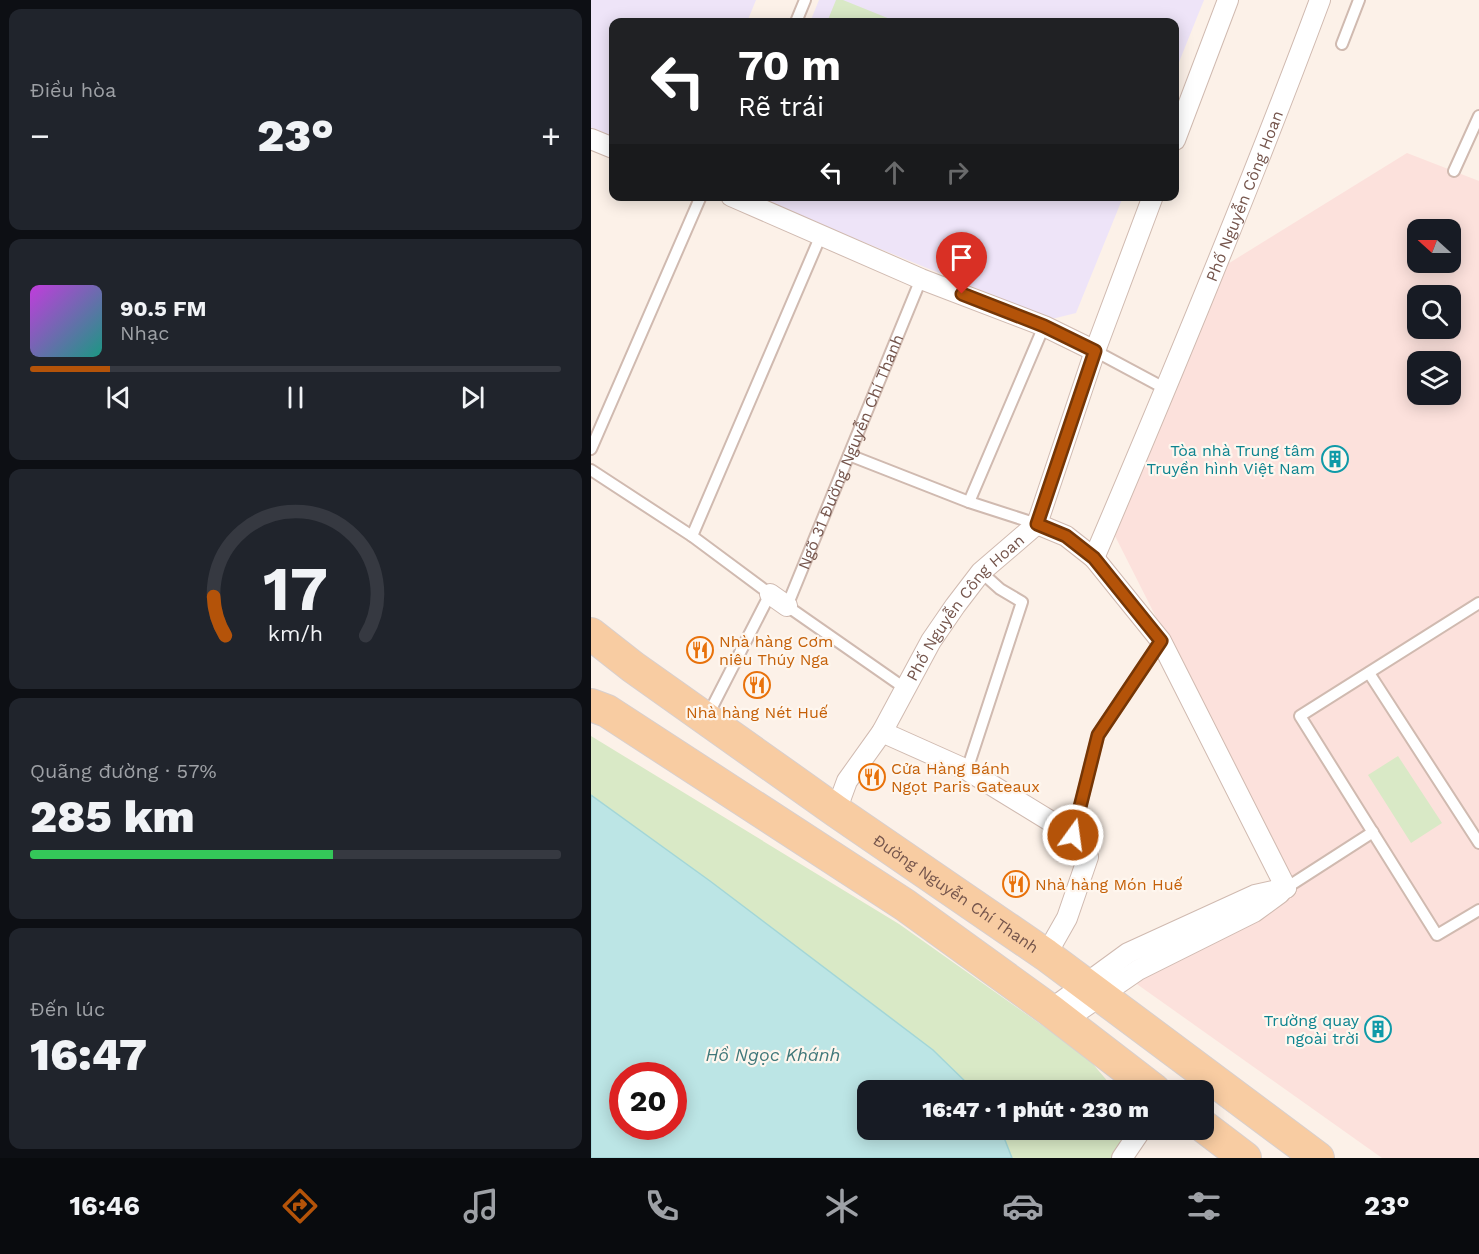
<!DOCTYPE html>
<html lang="vi">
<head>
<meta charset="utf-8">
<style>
  :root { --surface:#171b24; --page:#20242c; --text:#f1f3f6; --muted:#9ea1a6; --line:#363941; --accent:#b45309 }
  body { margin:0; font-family:"Work Sans",sans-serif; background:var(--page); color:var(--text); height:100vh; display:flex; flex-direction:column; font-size:22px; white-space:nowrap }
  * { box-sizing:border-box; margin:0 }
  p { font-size:20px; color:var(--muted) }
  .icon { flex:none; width:33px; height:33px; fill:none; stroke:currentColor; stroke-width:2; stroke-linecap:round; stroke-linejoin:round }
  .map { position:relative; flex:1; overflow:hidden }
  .side { display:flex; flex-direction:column; gap:9px; padding:9px; background:#0d0f14; width:591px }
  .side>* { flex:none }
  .top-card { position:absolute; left:18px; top:18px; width:570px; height:183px; border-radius:12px; box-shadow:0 3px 15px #0003; background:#202124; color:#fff; overflow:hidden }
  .needle { width:39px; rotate:291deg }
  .fabs { position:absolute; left:816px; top:219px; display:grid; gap:12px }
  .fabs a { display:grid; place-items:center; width:54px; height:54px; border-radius:12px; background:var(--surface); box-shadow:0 3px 15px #0003; font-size:30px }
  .speed { position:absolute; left:18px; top:1062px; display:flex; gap:12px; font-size:30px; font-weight:700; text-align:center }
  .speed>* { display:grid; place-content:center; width:78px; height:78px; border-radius:50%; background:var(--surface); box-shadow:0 3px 15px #0003; line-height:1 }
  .speed .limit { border:9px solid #d22; background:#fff; color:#111 }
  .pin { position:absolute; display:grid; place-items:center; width:51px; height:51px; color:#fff; margin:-62px -26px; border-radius:50% 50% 50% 0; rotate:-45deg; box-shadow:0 0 6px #0007 }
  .pin .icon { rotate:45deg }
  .me { position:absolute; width:66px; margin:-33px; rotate:14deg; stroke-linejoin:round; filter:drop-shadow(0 0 4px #0008) }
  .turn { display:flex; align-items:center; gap:21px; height:126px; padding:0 30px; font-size:27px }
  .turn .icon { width:78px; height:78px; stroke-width:2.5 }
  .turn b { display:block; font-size:42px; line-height:51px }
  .lanes { display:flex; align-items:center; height:57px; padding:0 30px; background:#0003; justify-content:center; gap:30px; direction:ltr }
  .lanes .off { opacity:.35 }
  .big { font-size:45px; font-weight:800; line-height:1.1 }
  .side .widget { flex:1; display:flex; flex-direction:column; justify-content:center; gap:9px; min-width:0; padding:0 21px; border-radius:12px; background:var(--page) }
  .side .dial { align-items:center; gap:0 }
  .dial svg { height:156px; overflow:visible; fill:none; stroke:var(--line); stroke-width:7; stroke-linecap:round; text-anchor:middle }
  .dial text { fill:var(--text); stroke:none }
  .song { display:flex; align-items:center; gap:18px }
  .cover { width:72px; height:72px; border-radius:9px; background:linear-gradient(135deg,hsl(290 70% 55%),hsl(170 70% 35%)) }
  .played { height:6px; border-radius:3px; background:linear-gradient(90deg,var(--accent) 15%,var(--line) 15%) }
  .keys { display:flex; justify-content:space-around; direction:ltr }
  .heat { display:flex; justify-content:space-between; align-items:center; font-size:33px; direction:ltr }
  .charge { height:9px; border-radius:4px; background:linear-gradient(90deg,#34c759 57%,var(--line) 0) }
  .trip { position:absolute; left:266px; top:1080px; width:357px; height:60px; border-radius:12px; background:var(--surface); box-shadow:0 3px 15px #0003; font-weight:800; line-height:60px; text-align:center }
  .dock { display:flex; height:96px; justify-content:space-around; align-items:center; background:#090b0e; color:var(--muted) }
  .dock .icon { width:42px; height:42px }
  .dock .selected { color:var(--accent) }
  .dock b { font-size:27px; color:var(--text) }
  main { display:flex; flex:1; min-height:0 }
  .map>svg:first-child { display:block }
  .commercial { fill:#fce1dc; fill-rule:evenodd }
  .education { fill:#eee4f8 }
  .green { fill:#d9e9c6 }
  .water { fill:#bce5e5; stroke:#a3d6d7; stroke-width:1.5; fill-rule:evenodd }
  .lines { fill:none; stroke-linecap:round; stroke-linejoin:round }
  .lane-casing { stroke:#d0bab0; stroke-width:14 }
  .street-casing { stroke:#d0bab0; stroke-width:22 }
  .primary-casing { stroke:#d8cfcd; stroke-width:34 }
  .lane { stroke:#fff; stroke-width:10 }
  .street { stroke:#fff; stroke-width:20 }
  .primary { stroke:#f8cca2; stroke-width:32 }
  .route-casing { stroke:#753606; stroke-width:15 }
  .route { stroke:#b45309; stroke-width:10 }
  .labels { text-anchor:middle; stroke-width:4.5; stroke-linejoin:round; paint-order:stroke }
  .street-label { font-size:16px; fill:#75554c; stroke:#fef6ee }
  .culture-label { font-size:16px; fill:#0d838f; stroke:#fef6ee; text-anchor:end }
  .food-label { font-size:16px; fill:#c56008; stroke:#fef6ee; text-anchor:start }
  .water-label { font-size:18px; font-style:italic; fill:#40787a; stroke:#fef6ee }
</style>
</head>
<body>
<main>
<section class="side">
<div class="widget"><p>Điều hòa</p>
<div class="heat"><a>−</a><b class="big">23°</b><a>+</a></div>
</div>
<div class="widget">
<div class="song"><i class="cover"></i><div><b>90.5 FM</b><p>Nhạc</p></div></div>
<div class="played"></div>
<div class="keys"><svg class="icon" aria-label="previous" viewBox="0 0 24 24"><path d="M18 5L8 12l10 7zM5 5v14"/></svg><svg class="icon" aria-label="pause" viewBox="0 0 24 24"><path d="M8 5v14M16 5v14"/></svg><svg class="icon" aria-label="next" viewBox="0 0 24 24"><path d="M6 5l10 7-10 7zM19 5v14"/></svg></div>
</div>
<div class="widget dial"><svg viewBox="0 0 100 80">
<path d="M14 69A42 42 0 1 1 86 69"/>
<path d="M14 69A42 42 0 0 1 8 49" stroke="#b45309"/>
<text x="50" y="56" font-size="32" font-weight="700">17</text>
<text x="50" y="72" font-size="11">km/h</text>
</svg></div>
<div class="widget"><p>Quãng đường · 57%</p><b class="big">285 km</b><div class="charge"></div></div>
<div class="widget"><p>Đến lúc</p><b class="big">16:47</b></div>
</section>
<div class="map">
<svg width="888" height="1158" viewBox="0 0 888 1158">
  <rect width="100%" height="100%" fill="#fcf1e8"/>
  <path class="commercial" d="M816,153L888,181V1158H791L519,965L697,878L524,536L635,265ZM826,230H860V262H826ZM826,296H860V328H826ZM826,362H860V394H826Z"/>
  <path class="education" d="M0,0H165L156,22H22V137L0,129Z
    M228,0H613L584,72V22H219Z
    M162,197H532L485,313L461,319Z"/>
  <path class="green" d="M245,0H252L299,19L298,22H236Z
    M0,736L308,924L496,1057L524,1090H383L342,1050L119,881L0,795Z
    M807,756L851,823L820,843L777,775Z
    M410,1130H533V1158H421Z"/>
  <path class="water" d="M0,795L119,881L342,1050L383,1090H276V1130H410L421,1158H0ZM32,1076H82V1126H32Z"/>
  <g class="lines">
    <defs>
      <g id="lane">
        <path d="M205,22L214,0"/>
        <path d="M751,44L768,0"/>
        <path d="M863,171L888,116"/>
        <path d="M504,351L575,389"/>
        <path d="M0,449L110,196"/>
        <path d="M258,455L378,502L446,524"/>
        <path d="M0,470L101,536L179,594L116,717"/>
        <path d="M378,502L453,326"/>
        <path d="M101,536L230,235"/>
        <path d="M888,603L709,716L846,935L888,910"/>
        <path d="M778,673L888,843"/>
        <path id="s1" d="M315,689L196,606L330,279"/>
        <path d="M376,770L431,602L409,589L390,572"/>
        <path d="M482,835L507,735L570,641"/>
        <path d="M695,888L782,832"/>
      </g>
      <g id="street">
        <path d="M0,139L22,148"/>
        <path d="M584,140L637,0"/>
        <path d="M140,196L330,279L453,326L504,351"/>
        <path d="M446,524L475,536L503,558L570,641L695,888"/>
        <path id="s2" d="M503,558C582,373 659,188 729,0"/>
        <path d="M179,594L196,606"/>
        <path d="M291,732L376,770L482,835L497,857L476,918L455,955"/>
        <path id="s3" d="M245,811L256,781L291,732L340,641L364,606L390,572L446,524L504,351L562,196"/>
        <path d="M459,1010L537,953L664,895L695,888"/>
        <path d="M473,1021L547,970L663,912L689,893"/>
        <path d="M531,1158L550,1130"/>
      </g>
      <g id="primary">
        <path id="s4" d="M0,634L42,667L245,811L455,955L727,1158"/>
        <path d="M0,705L16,711L314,905L459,1010L563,1090"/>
        <path d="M612,1126L654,1158"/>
      </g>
    </defs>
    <use href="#lane" class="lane-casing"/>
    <use href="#street" class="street-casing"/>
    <use href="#primary" class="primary-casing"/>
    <use href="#lane" class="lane"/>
    <use href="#street" class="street"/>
    <use href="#primary" class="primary"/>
  </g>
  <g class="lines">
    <defs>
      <path id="route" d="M371,294L453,326L504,351L446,524L475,536L503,558L570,641L507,735L482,835"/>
    </defs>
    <use href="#route" class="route-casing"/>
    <use href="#route" class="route"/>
  </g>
  <defs>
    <symbol id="building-ring" viewBox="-11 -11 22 22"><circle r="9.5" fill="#fef6ee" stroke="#0f9aa8" stroke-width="1.5"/><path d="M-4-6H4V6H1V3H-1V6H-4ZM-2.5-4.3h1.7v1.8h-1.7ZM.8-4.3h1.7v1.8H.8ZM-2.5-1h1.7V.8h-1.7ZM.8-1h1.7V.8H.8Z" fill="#0f9aa8"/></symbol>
    <symbol id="restaurant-ring" viewBox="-11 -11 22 22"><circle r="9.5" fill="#fef6ee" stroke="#e8710a" stroke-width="1.5"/><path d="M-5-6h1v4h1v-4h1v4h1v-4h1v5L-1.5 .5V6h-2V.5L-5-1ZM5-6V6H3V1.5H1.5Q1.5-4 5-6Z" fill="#e8710a"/></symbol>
  </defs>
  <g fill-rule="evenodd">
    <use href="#building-ring" x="729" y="444" width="30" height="30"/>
    <use href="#restaurant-ring" x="94" y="635" width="30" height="30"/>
    <use href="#restaurant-ring" x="151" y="670" width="30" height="30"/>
    <use href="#restaurant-ring" x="266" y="762" width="30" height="30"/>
    <use href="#restaurant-ring" x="410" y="869" width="30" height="30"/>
    <use href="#building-ring" x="772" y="1014" width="30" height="30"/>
  </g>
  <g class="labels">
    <g class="street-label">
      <text dy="6" stroke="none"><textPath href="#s2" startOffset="392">Phố Nguyễn Công Hoan</textPath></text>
      <text dy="6" stroke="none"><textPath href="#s1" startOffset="312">Ngõ 31 Đường Nguyễn Chí Thanh</textPath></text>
      <text dy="6" stroke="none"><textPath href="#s3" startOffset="243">Phố Nguyễn Công Hoan</textPath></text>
      <text dy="6" stroke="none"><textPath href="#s4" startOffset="448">Đường Nguyễn Chí Thanh</textPath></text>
    </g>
    <g class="culture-label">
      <text x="724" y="456">Tòa nhà Trung tâm<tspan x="724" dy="18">Truyền hình Việt Nam</tspan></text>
      <text x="768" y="1026">Trường quay<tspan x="768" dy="18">ngoài trời</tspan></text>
    </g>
    <g class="food-label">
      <text x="128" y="647">Nhà hàng Cơm<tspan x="128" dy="18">niêu Thúy Nga</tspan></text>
      <text x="166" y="718" text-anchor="middle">Nhà hàng Nét Huế</text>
      <text x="300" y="774">Cửa Hàng Bánh<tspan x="300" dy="18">Ngọt Paris Gateaux</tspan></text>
      <text x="444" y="890">Nhà hàng Món Huế</text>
    </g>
    <g class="water-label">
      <text x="182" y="1061">Hồ Ngọc Khánh</text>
    </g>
  </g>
</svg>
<div class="fabs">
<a><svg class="needle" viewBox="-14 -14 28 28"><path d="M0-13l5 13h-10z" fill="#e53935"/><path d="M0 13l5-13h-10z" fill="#9ea1a6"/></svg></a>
<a><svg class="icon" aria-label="search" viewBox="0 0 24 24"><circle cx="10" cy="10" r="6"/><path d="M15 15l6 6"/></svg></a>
<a><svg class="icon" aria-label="layers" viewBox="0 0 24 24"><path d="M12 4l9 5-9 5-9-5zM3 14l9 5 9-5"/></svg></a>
</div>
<div class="speed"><div class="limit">20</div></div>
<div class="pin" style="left:371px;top:294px;background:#d93025"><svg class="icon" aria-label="arrive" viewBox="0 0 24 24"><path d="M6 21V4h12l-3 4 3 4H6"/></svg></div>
<svg class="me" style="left:482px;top:835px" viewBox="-20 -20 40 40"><circle r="17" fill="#b45309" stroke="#fff" stroke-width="3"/><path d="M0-11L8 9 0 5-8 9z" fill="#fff"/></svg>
<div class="trip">16:47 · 1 phút · 230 m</div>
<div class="top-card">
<div class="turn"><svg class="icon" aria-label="left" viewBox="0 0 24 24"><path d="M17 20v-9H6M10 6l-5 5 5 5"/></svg><div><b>70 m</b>Rẽ trái</div></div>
<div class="lanes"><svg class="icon" aria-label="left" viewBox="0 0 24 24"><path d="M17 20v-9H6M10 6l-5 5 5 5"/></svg><svg class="icon off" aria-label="ahead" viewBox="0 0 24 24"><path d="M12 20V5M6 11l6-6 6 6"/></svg><svg class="icon off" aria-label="right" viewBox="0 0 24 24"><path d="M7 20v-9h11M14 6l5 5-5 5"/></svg></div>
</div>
</div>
</main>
<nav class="dock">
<b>16:46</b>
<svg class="icon selected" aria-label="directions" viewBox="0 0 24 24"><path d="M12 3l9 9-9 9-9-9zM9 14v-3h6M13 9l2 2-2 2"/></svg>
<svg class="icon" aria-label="music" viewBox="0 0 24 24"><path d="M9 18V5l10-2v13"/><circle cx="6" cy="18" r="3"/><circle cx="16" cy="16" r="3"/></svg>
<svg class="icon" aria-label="phone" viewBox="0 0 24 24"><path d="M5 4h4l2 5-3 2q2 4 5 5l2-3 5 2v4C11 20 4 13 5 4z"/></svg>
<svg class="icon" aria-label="climate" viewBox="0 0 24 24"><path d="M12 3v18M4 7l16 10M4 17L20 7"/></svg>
<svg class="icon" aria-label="car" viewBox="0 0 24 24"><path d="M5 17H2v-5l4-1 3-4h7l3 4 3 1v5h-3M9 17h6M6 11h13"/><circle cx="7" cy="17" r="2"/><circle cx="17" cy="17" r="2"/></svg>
<svg class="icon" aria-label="filters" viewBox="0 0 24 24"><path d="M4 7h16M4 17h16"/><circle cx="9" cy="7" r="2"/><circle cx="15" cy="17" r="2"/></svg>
<b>23°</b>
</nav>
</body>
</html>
